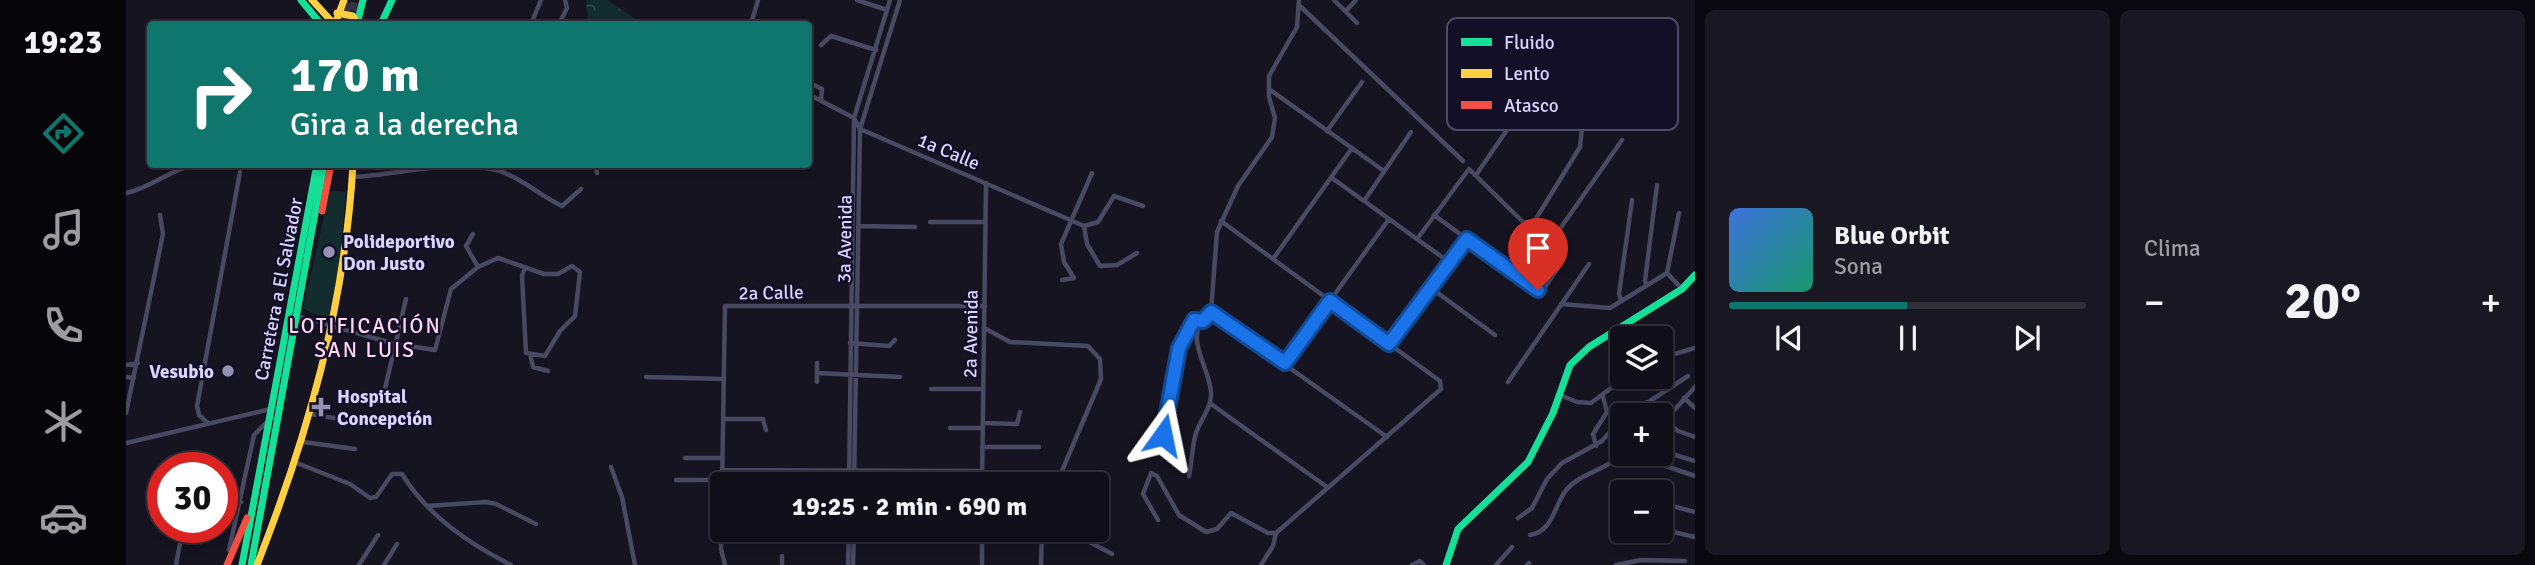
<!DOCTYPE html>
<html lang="es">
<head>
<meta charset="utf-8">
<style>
  :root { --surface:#100f19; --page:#191822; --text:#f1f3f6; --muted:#9c9ca2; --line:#302f38; --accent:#0f766e }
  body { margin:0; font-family:Signika,sans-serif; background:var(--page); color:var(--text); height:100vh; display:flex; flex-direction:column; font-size:26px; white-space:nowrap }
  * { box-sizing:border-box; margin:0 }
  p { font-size:23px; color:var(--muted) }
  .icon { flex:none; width:38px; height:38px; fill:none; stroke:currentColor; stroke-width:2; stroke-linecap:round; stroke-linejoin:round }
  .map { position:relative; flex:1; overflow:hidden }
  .sheet { display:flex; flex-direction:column; gap:10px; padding:10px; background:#09080e; width:840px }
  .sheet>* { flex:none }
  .guide { position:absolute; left:21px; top:21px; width:665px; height:147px; border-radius:7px; box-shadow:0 4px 10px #0003,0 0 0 2px var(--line); background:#0f766e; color:#fff; overflow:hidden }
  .buttons { position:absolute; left:1484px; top:326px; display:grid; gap:14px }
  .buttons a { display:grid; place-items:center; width:63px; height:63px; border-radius:7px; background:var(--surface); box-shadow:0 4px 10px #0003,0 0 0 2px var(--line); font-size:35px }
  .speed { position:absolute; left:21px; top:452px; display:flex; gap:14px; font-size:35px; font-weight:700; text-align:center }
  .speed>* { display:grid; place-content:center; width:91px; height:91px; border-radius:50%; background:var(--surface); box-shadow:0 4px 10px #0003,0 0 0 2px var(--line); line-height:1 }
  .speed .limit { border:10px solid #d22; background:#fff; color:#111 }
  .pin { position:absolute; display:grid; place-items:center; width:60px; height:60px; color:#fff; margin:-72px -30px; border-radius:50% 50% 50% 0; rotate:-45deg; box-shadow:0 0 7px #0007 }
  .pin .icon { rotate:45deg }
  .me { position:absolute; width:77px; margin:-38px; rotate:12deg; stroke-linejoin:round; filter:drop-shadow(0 0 5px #0008) }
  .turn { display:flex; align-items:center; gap:24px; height:147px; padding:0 28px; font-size:32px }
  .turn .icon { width:91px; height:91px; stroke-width:2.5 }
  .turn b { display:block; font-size:49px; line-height:60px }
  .big { font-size:52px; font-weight:700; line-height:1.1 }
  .sheet .widget { flex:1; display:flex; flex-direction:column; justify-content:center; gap:10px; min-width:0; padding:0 24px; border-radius:10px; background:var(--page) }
  .song { display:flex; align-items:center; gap:21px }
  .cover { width:84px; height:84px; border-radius:10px; background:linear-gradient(135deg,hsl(220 70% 55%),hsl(160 70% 35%)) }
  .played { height:7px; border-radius:4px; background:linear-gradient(90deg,var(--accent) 50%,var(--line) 50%) }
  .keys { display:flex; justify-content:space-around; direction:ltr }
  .heat { display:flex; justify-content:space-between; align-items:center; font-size:38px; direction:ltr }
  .sheet .tiles { flex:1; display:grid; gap:10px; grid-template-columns:repeat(2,1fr) }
  .trip { position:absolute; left:584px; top:472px; width:399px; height:70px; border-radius:7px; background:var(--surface); box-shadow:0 4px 10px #0003,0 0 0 2px var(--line); font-weight:700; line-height:70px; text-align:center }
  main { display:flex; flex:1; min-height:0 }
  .tab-bar { display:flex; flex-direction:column; width:126px; justify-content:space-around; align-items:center; background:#06060a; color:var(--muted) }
  .tab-bar .icon { width:49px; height:49px }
  .tab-bar .active { color:var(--accent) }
  .tab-bar b { font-size:32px; color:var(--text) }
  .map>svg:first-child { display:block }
  .grass { fill:#132c2d }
  .forest { fill:url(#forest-crowns) }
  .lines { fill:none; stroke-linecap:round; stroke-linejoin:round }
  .highway-tunnel { stroke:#333142; stroke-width:9; stroke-dasharray:9 4.5; stroke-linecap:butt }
  .street { stroke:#4a4962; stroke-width:4.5 }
  .fast { stroke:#16e098; stroke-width:7 }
  .slow { stroke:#ffcf43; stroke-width:7 }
  .jam { stroke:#f24e42; stroke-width:7 }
  .route-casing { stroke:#114b97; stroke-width:18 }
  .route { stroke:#1a73e8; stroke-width:12 }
  .poi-dot { fill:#9591b1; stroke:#130f26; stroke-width:2.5 }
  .labels { text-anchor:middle; stroke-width:5; stroke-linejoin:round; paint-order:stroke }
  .street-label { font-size:19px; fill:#d9d4ff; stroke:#130f26 }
  .poi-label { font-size:19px; font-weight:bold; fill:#d9d4ff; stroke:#130f26; text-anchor:start }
  .neighbourhood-label { font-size:21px; letter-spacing:2px; fill:#ffd6f0; stroke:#130f26 }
  .key { fill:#130f26; stroke:#4e4a67; stroke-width:2 }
  .key-label { font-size:19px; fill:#d9d4ff }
</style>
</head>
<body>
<main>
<nav class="tab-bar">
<b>19:23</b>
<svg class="icon active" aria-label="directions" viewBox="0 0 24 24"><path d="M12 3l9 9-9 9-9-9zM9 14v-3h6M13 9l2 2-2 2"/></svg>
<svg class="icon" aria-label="music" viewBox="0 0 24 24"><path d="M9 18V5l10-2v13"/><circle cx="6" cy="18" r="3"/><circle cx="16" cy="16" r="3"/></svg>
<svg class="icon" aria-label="phone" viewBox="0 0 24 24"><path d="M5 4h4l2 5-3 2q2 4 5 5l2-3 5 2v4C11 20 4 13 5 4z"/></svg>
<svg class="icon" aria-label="climate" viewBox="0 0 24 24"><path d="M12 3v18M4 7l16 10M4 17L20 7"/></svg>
<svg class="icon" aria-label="car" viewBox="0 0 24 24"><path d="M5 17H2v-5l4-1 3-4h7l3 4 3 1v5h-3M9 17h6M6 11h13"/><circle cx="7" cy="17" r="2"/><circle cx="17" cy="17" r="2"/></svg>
</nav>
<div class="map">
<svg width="1569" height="565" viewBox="0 0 1569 565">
  <defs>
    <pattern id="forest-crowns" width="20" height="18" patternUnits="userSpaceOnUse" patternTransform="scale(1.75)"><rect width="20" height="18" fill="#132c2d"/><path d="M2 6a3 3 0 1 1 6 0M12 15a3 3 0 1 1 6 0" fill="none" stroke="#354a4c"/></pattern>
  </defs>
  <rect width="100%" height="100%" fill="#161421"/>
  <path class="grass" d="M204,191L220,192L213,270L202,319L198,320L177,308Z"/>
  <path class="forest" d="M460,0H481L517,24H462Z"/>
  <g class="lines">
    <path class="highway-tunnel" d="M216,24L223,0
      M222,24L230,0"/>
    <path class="street" d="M731,0L761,10
      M1208,0L1231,23
      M1175,7L1337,161
      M1220,11L1230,0
      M405,24L415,0
      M433,24L441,8L439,0
      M625,24L632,0
      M695,45L705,36L750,50
      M682,82L696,89L695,99
      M1143,89L1258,171
      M682,94L728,118L734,129L958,226L972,222L988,196L1017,206
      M1201,131L1236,82
      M469,164L471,173
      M1350,175L1405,95
      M226,177C274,175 328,158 374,171C397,179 414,196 436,206L455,189
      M1206,178L1323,262
      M0,193C23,189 43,170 70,164
      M1238,201L1285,132
      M1308,215L1409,289L1417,290L1434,265L1428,248L1429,236L1496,140
      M804,222H858
      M733,226L789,227
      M958,226L961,244L974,266L991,265L1011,253
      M1291,239L1343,169L1397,222H1408L1454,147L1456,128
      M1147,259L1226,148
      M352,267L372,258L418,274H432L446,266L454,272L449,316L434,331L419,356L400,353L396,276L399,268
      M1541,273L1553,213
      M936,280L948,278L938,262L935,244L966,173
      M1521,285L1519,281L1531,185
      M1305,288L1369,335
      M1495,301L1493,294L1506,200
      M1435,304L1484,308L1541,273L1556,289
      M1085,312L1091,232L1112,186L1146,137L1149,118L1143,97V76L1171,27L1173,0
      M1085,312L1261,437
      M171,316L269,344L309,350L325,289L352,267L340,246L347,234
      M860,329L884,342L962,346L974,359L975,379L930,485
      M724,343L763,346L769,340
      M1263,344L1341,239
      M404,354L407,367L422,371
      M1535,358L1569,348
      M691,363V382
      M1159,363L1263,219
      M0,365L12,363
      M691,373L774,377
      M0,377L8,378
      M520,377L598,379
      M1382,382L1463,264
      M805,389H857
      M1434,395L1451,402L1465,403L1501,376
      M257,397L280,299
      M1558,398L1569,408
      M1085,404L1201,487
      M0,413L37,234L34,215
      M184,414L232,422
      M597,419H637L640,430
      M1538,420L1552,431L1569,437
      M82,423L73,415L71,406L114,172
      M857,423L891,424L894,412
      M1535,425L1569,387
      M824,428H857
      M177,442L229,449
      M0,443L145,409
      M1470,446L1467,434L1481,412L1477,397
      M856,447H913
      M1037,447L1053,348L1068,320L1077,321
      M1540,452L1569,461
      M1525,453L1534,464L1569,476
      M559,458H595
      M171,463L224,484L244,498L250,497L266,474H276C302,516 342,543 385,565
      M485,467L496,497L509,565
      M596,470L856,471
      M1063,476C1066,462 1066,446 1070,433C1075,418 1086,408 1085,392C1083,364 1054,335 1085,312
      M550,480H596
      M723,485L728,118L764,0
      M728,485L734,129L774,0
      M856,485L860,183
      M1535,503L1569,512
      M301,506L360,502L370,504L410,524
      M96,507L115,502
      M1392,518L1406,508L1421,479L1436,463L1476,441L1503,410L1524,401L1562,376
      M1032,520L1017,494L1025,473L1031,476L1053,515L1080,532L1091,529L1105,513L1142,533H1150L1315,389L1314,381L1095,221
      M1535,529L1569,537
      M856,530V565
      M941,530L986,554
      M1502,534L1517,530
      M1404,535C1428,531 1428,504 1441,489C1455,473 1481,470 1497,453
      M818,541L856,540
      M103,550L128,435L142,421
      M656,556V565
      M50,565L57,527
      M233,565L252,535
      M258,565L271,544
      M599,565L595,549L599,306H859
      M722,565L723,530
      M727,565L728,530
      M915,565L916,530
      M1135,565L1147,546L1150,533
      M1286,565L1294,561L1298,565
      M1370,565L1386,547
      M1401,565L1403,563
      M1490,565L1515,560L1559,561"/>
    <path class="fast" d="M175,0L195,24
      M231,24L237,0
      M255,24L266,0
      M116,565L191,164
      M125,565L198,164
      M1320,565L1332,529L1402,462L1427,413L1444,365L1463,347L1556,289L1569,275"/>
    <path class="slow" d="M186,0L208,24
      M211,13L227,16L231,24
      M209,24L218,0
      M131,565C182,435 219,305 227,164"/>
    <path class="jam" d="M196,211L205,164
      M101,565L121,518"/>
  </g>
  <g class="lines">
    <defs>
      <path id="route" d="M1037,435L1053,348L1068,320L1077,321L1085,312L1159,363L1204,301L1263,344L1341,239L1412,290"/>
    </defs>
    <use href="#route" class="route-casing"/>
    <use href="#route" class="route"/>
  </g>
  <g class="poi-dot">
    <circle cx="203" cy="252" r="7"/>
    <circle cx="102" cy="371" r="7"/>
    <path d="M191.5 396.5h7v7h7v7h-7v7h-7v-7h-7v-7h7z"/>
  </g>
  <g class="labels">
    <g class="street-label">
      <text transform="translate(823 151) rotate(23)" y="7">1a Calle</text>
      <text transform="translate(718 239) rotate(-89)" y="7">3a Avenida</text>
      <text transform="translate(152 289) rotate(-79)" y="7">Carretera a El Salvador</text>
      <text transform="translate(645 292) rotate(-1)" y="7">2a Calle</text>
      <text transform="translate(844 334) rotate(-89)" y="7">2a Avenida</text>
    </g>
    <g class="poi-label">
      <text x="217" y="248">Polideportivo<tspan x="217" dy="22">Don Justo</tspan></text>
      <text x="88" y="378" text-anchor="end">Vesubio</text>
      <text x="211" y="403">Hospital<tspan x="211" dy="22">Concepción</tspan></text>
    </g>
    <g class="neighbourhood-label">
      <text x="239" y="333">LOTIFICACIÓN<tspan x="239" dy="24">SAN LUIS</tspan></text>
    </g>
  </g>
  <rect x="1321" y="18" width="231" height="112" rx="10" class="key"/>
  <rect x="1335" y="38" width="31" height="8" fill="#16e098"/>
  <rect x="1335" y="69" width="31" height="9" fill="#ffcf43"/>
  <rect x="1335" y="101" width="31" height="8" fill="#f24e42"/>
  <g class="key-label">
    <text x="1378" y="49">Fluido</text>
    <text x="1378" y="80">Lento</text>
    <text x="1378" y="112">Atasco</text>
  </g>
</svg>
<div class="buttons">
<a><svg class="icon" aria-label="layers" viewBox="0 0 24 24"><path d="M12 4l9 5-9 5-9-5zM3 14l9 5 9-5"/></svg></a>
<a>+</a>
<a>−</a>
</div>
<div class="speed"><div class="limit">30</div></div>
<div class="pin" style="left:1412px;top:290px;background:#d93025"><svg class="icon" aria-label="arrive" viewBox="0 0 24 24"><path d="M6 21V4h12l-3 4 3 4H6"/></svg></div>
<svg class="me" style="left:1037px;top:435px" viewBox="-20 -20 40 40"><path d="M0-17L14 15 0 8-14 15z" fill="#1a73e8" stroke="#fff" stroke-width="4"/></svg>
<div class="trip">19:25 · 2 min · 690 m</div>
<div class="guide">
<div class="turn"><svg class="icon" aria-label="right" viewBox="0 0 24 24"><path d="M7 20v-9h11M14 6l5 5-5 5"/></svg><div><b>170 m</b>Gira a la derecha</div></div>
</div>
</div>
<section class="sheet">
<div class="tiles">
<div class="widget">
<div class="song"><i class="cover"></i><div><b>Blue Orbit</b><p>Sona</p></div></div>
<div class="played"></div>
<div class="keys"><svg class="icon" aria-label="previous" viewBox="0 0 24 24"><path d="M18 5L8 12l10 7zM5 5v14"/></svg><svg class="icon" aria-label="pause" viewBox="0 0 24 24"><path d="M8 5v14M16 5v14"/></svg><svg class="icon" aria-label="next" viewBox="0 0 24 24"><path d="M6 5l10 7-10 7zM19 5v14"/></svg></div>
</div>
<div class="widget"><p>Clima</p>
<div class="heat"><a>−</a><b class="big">20°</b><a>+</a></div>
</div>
</div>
</section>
</main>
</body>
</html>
